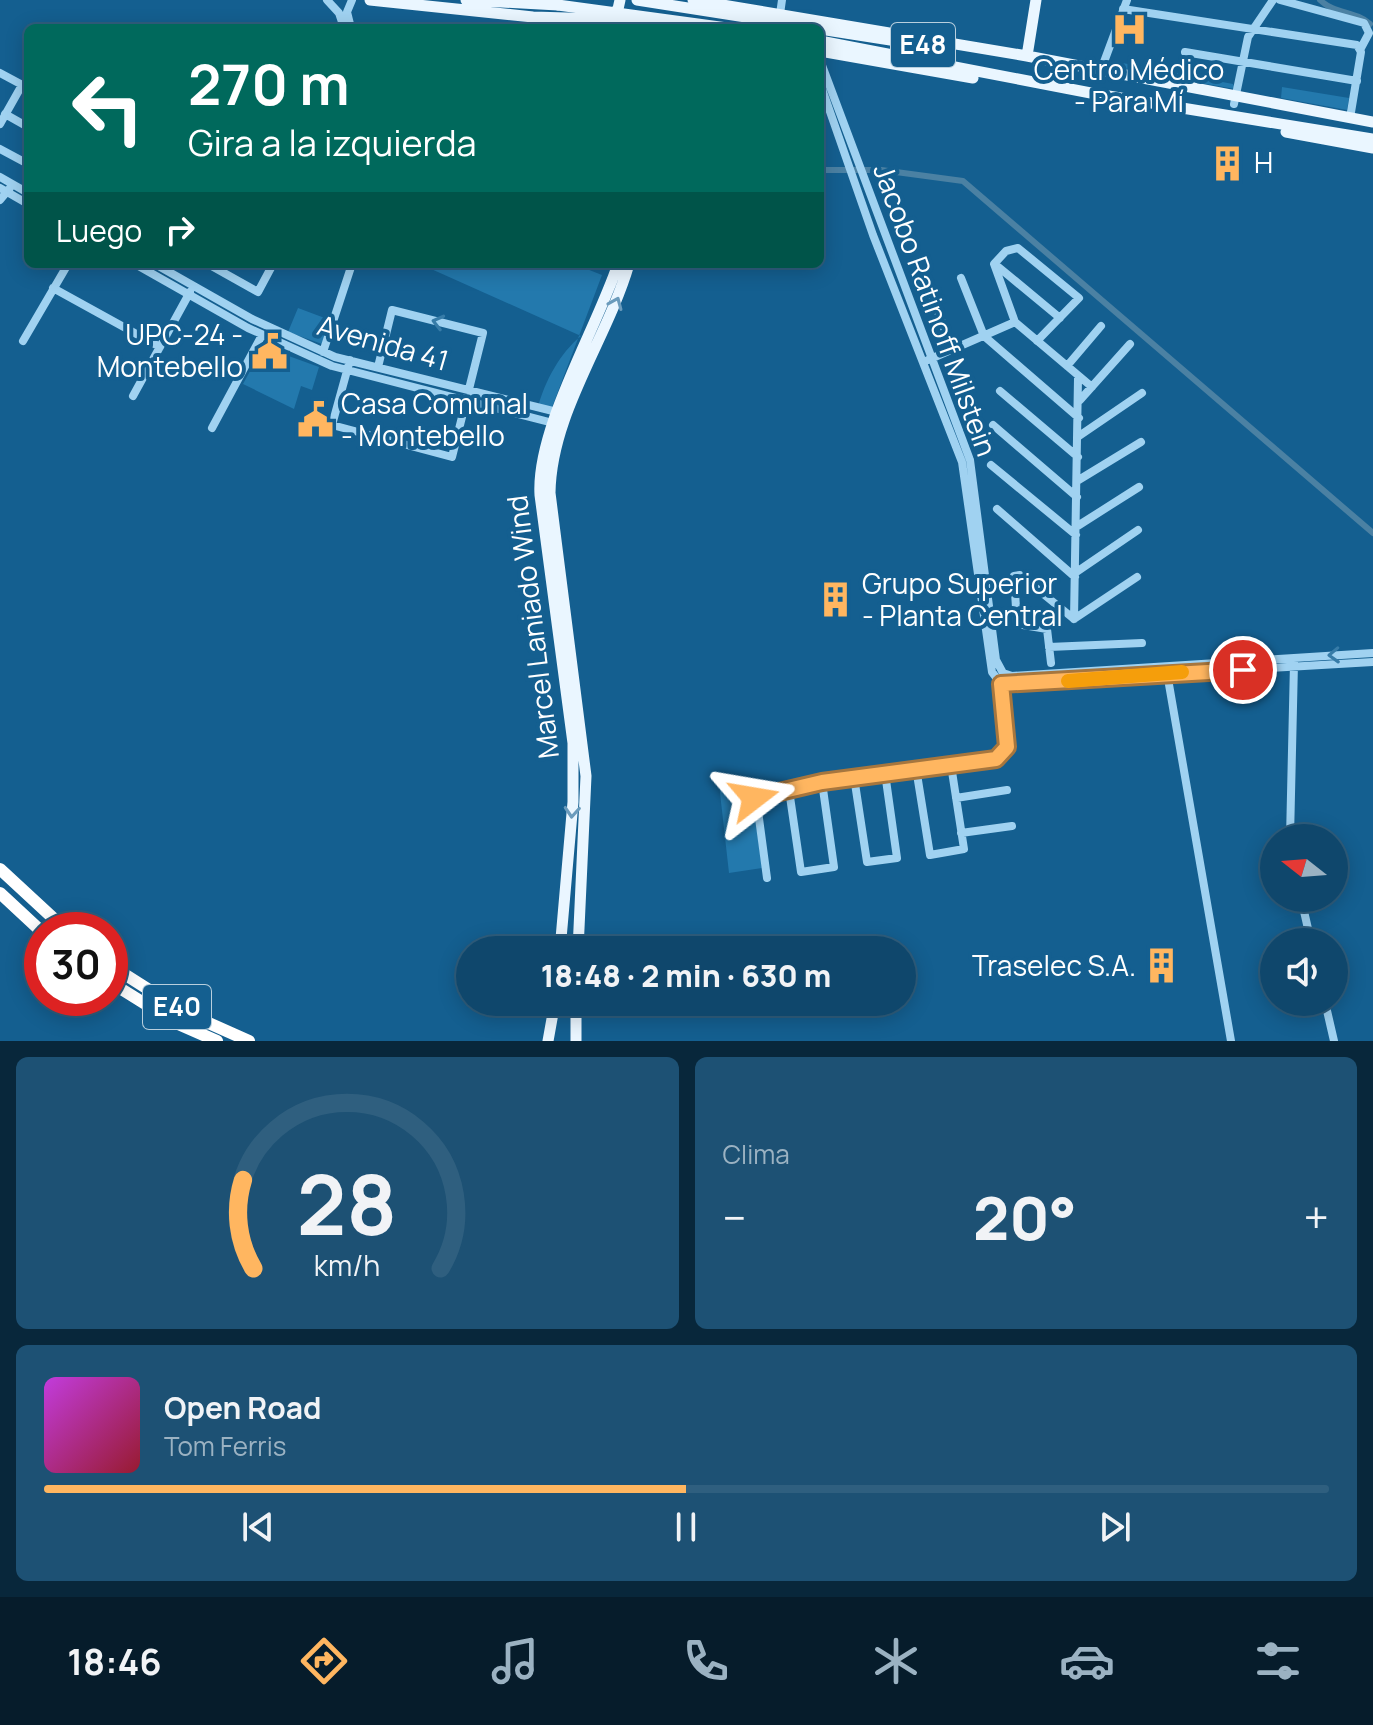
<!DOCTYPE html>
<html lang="es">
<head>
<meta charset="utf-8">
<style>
  :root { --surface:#0f476c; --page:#1d5174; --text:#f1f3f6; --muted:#9bb2c2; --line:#2f5f7f; --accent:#ffb660 }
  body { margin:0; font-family:Manrope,sans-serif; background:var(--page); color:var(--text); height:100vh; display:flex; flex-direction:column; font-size:30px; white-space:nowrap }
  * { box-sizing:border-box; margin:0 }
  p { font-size:26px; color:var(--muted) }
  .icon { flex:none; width:44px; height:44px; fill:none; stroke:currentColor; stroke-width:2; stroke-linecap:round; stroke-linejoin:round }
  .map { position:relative; height:1041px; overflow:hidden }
  .details { display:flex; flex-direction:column; gap:16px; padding:16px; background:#08273b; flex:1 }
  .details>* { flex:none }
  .top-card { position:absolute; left:24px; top:24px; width:800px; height:244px; border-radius:12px; box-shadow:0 4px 20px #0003,0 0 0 2px var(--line); background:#00695c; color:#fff; overflow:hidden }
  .needle { width:52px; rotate:287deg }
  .tools { position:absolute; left:1260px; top:824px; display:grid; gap:16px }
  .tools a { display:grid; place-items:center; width:88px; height:88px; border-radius:50%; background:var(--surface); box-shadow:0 4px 20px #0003,0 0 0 2px var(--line); font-size:40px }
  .speed { position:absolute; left:24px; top:912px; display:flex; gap:16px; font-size:40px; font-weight:700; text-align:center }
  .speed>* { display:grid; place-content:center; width:104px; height:104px; border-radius:50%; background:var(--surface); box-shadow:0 4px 20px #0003,0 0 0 2px var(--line); line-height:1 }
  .speed .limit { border:12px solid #d22; background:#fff; color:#111 }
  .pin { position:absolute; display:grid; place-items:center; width:68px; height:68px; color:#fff; margin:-34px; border:4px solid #fff; border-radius:50%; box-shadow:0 2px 8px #0007 }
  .me { position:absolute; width:88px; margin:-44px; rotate:76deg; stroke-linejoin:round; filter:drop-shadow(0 0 6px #0008) }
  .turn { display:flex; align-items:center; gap:28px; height:168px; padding:0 32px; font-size:36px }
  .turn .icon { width:104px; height:104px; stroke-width:2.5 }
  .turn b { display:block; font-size:56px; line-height:68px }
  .then { display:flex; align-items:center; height:76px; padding:0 32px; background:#0003; gap:16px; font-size:30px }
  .big { font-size:60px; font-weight:800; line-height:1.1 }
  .details .widget { flex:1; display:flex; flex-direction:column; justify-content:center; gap:12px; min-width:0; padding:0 28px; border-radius:12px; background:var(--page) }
  .details .dial { align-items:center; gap:0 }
  .dial svg { height:208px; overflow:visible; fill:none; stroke:var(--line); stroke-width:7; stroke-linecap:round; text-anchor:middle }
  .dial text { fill:var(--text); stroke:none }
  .song { display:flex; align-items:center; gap:24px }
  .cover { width:96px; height:96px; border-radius:12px; background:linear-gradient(135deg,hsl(290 70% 55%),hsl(350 70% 35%)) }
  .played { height:8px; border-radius:4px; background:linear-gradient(90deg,var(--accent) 50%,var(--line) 50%) }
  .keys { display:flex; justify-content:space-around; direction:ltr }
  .heat { display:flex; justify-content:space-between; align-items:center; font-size:44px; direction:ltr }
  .details .tiles { flex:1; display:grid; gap:16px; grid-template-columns:1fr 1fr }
  .widget:last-child { grid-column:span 2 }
  .trip { position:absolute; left:456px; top:936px; width:460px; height:80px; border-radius:40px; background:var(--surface); box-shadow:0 4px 20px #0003,0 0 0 2px var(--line); font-weight:800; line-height:80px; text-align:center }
  .tabs { display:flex; height:128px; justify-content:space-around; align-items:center; background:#061c2b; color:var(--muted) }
  .tabs .icon { width:56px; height:56px }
  .tabs .selected { color:var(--accent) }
  .tabs b { font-size:36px; color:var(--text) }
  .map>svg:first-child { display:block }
  .green { fill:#2379ad }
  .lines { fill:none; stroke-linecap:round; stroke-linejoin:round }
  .canal { stroke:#4b81a3; stroke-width:6 }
  .minor { stroke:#a0d2f1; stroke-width:8 }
  .major { stroke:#eaf6ff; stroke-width:11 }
  .highway { stroke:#fff; stroke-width:12 }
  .major-bridge { stroke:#eaf6ff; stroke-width:11 }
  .oneway { stroke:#6a9bbc }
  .oneway2 { stroke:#377ca8 }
  .route-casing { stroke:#a6763e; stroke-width:20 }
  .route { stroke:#ffb660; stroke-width:14 }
  .slow { stroke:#f59e0b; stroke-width:14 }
  .labels { text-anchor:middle; stroke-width:8; stroke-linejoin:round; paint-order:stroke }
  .shield { fill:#145f90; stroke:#b8cfde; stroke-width:2 }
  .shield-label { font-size:26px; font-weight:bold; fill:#fff }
  .poi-label { font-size:28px; fill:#fff; stroke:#145f90; text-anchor:start }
  .street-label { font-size:28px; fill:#fff; stroke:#145f90 }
</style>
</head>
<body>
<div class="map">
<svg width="1373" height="1041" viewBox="0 0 1373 1041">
  <rect width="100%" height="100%" fill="#145f90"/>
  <path class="green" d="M1112,61L1233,84L1235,89L1109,67Z
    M1282,87L1349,98L1347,110L1281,98Z
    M420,264H574L602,275L551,410L538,407C545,381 560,353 581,336Z
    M298,308L330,320L322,344L288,332Z
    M275,351L319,367L312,390L301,386L294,409L243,384L260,353L271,358Z
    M750,780L762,868L729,873L719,784Z"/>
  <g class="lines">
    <path class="canal" d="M1320,0C1334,14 1356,11 1370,24
      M820,170H881L963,181L1373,533"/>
    <path class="minor" d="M327,0L339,13L344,28
      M1280,0L1364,23L1369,33L1361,48
      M1123,9L1357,45L1361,52L1350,118
      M780,14L782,0
      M351,28L347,12L352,0
      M1185,52L1357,81
      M820,60L970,460L996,660L1003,673L1012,676L1373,653
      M1101,70L1127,0
      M0,73L28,88
      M820,83L873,235L962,462L992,672L1001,684
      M1234,104L1248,37L1273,0
      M5,114L28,127
      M0,124L22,85
      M0,149L28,164
      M0,177L28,193
      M0,188L28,204
      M0,200L10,188
      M135,264L248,328L332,366L557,424
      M155,264L252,319L335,357L561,413
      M208,264L258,292L273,264
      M996,265L1060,318
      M961,278L984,336L1079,418
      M53,288L160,347
      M929,288L952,349
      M23,341L68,264
      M1037,341L1079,298L1018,248L1006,251L994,264L1015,322L1092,387
      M323,352L352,264
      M350,360L332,425L452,457L483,333L392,310L378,367
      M928,360L1015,322
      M1067,366L1101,326
      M1000,391L1078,457
      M133,396L190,292
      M1080,400L1130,344
      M993,425L1077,497
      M212,428L262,335
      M1079,436L1142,393
      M991,465L1076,535
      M1077,481L1141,442
      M997,509L1075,577
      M1076,527L1139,487
      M1075,573L1138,530
      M1074,619L1078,378
      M1074,619L1137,577
      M1049,647L1142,643
      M1051,663L1047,629L1017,624L1014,576L1020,575L1074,619
      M1167,673L1231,1041
      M1001,684L1373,662
      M916,768L930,855L964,849L951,765
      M854,777L867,862L897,858L885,773
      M789,790L801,872L834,867L822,782
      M956,798L1007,790
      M961,833L1012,826
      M1290,838L1294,663
      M767,878L756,796L822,782L996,759L1007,747L1001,684
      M1301,898L1311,942
      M1325,1002L1334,1041"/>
    <path class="major" d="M370,0L533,17L601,19L660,28
      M466,0L558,5
      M693,0L1027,56L1373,122
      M609,17L618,9L620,0
      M790,24L813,28
      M820,29L916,44
      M820,41L1096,94L1373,139
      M820,51L973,78
      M1027,56L1036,0
      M1286,132L1373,148
      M560,950L573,802V743L540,495C536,429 596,330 618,264
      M578,950L586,776L550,493C551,413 607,340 629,264
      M548,1041L555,1002
      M576,1041V1002"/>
    <path class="highway" d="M0,869L66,930
      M0,893L42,932
      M110,965L184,1012L249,1041
      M110,982L176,1023L217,1041"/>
    <path class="major-bridge" d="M637,0L790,24
      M558,5L727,28"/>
  </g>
  <defs><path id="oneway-chevron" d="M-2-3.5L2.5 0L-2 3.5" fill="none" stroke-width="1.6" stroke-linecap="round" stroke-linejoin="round" transform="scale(2)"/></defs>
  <g class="oneway">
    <use href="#oneway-chevron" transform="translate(616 303) rotate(-67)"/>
    <use href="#oneway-chevron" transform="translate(572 812) rotate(94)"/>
  </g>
  <g class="oneway2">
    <use href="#oneway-chevron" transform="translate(438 322) rotate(-166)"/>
    <use href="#oneway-chevron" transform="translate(1334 655) rotate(178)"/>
  </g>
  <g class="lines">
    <defs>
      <path id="route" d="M754,798L822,782L996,759L1007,747L1001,684L1243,670"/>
    </defs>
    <use href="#route" class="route-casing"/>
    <use href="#route" class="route"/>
    <path class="slow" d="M1068,681L1182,672"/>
  </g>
  <defs>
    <symbol id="hospital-bare" viewBox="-9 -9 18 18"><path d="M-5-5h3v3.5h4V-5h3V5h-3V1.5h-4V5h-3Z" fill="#ffb660" stroke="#145f90" stroke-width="2.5" paint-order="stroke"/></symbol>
    <symbol id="building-bare" viewBox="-9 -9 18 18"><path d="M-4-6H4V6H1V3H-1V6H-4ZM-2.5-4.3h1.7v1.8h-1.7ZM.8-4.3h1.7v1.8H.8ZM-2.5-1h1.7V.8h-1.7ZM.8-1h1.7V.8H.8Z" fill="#ffb660" stroke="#145f90" stroke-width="2.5" paint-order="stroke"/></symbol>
    <symbol id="civic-bare" viewBox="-9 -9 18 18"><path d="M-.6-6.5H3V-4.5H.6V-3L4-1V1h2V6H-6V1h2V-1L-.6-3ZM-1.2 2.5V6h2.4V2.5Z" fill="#ffb660" stroke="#145f90" stroke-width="2.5" paint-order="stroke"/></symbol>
  </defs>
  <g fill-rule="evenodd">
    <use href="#hospital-bare" x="1104" y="4" width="51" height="51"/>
    <use href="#building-bare" x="1202" y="138" width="51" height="51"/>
    <use href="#civic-bare" x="244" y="326" width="51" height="51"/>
    <use href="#civic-bare" x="290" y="394" width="51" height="51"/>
    <use href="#building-bare" x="810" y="574" width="51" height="51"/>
    <use href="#building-bare" x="1136" y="940" width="51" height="51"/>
  </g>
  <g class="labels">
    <g class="shield">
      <rect x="891" y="23" width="64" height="44" rx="6"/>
      <rect x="143" y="985" width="68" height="44" rx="6"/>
    </g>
    <g class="shield-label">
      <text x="923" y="54">E48</text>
      <text x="177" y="1016">E40</text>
    </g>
    <g class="poi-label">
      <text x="1129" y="80" text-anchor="middle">Centro Médico<tspan x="1129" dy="32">- Para Mí</tspan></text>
      <text x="1254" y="173">H</text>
      <text x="243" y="345" text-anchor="end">UPC-24 -<tspan x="243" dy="32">Montebello</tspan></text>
      <text x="341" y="414">Casa Comunal<tspan x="341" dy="32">- Montebello</tspan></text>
      <text x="862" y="594">Grupo Superior<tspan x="862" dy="32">- Planta Central</tspan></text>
      <text x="1136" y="976" text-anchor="end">Traselec S.A.</text>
    </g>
    <g class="street-label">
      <text transform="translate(935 310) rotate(70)" y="10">Jacobo Ratinoff Milstein</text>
      <text transform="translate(383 343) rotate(16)" y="10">Avenida 41</text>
      <text transform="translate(533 627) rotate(-97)" y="10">Marcel Laniado Wind</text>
    </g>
  </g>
</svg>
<div class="tools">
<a><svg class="needle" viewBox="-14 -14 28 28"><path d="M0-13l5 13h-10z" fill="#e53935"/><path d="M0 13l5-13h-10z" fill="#9bb2c2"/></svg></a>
<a><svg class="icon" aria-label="sound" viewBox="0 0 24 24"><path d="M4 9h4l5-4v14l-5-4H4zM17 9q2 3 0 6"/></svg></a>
</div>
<div class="speed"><div class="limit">30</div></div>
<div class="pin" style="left:1243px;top:670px;background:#d93025"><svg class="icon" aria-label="arrive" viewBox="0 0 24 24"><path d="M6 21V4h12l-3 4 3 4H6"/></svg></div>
<svg class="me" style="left:754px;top:798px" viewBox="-20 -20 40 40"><path d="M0-17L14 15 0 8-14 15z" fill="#ffb660" stroke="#fff" stroke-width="4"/></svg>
<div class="trip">18:48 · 2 min · 630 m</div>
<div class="top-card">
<div class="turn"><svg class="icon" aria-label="left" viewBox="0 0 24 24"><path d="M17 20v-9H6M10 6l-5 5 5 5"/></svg><div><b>270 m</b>Gira a la izquierda</div></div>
<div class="then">Luego<svg class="icon" aria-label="right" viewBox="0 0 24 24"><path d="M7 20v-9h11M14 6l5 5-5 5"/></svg></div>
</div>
</div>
<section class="details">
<div class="tiles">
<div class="widget dial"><svg viewBox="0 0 100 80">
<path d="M14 69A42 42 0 1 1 86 69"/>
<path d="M14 69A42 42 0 0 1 10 35" stroke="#ffb660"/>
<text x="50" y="56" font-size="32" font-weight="700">28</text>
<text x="50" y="72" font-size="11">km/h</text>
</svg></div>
<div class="widget"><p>Clima</p>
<div class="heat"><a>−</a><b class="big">20°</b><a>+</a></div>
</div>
<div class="widget">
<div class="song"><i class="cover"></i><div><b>Open Road</b><p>Tom Ferris</p></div></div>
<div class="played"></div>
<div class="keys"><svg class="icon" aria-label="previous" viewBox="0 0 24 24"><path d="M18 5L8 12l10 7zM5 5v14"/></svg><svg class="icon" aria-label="pause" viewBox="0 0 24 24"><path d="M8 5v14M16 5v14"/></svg><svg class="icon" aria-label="next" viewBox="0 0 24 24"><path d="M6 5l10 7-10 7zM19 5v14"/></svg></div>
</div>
</div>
</section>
<nav class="tabs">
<b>18:46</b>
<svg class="icon selected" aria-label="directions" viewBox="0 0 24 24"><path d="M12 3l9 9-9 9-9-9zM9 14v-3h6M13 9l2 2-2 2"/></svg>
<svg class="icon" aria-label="music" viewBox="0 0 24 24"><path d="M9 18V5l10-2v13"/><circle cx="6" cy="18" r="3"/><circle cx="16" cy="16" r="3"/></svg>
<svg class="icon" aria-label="phone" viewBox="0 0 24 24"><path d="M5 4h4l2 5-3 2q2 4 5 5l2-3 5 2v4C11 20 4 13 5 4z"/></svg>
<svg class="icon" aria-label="climate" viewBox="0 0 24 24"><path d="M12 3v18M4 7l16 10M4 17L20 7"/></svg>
<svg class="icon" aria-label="car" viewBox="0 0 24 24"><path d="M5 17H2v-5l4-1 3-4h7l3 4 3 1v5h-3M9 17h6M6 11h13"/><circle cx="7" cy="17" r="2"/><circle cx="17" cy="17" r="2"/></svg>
<svg class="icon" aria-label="filters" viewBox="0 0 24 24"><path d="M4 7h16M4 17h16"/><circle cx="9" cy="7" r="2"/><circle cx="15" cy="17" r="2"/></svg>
</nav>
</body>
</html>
